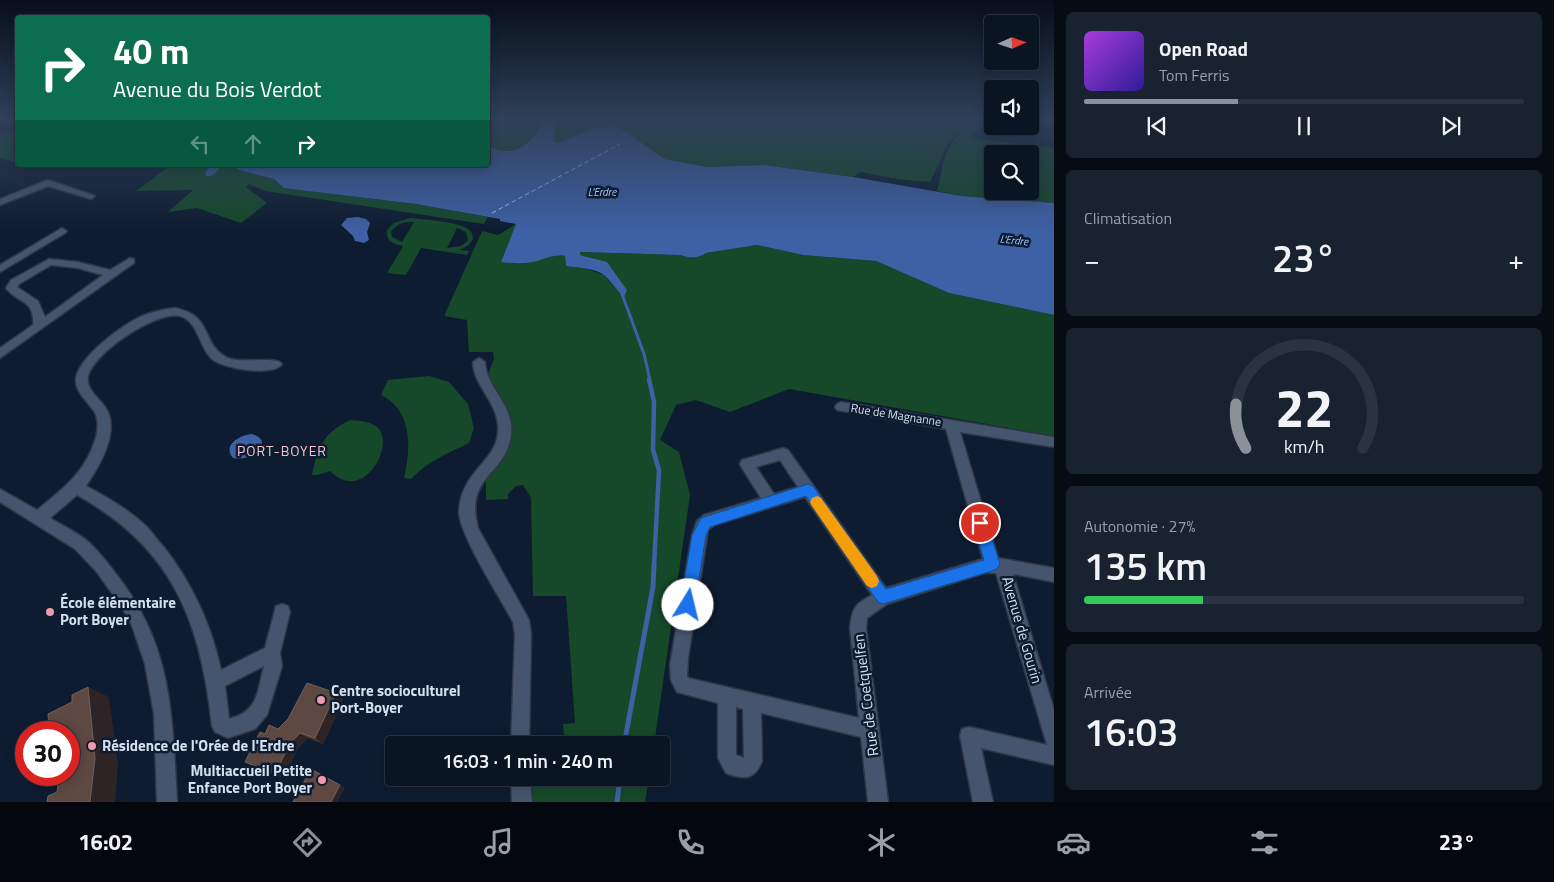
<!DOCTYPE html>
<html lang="fr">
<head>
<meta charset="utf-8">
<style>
  :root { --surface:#0a1524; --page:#182231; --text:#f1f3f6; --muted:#999fa6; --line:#2a3441; --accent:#8c9099 }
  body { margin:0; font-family:"Titillium Web",sans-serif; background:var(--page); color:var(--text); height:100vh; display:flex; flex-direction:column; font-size:19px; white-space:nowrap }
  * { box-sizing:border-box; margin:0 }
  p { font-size:16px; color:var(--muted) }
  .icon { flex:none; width:28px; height:28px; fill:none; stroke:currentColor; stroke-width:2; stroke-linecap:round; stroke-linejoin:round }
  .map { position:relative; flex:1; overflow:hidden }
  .side { display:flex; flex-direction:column; gap:12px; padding:12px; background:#060c14; width:500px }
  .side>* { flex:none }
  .top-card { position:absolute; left:15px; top:15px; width:475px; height:152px; border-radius:5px; box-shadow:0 2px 12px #0003,0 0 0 1px var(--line); background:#0b6e4f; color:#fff; overflow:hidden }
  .needle { width:32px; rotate:87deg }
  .controls { position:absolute; left:984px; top:15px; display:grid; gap:10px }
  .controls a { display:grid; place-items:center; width:55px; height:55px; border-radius:5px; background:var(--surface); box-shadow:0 2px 12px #0003,0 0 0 1px var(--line); font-size:25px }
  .speed { position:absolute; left:15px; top:721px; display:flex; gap:10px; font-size:25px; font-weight:700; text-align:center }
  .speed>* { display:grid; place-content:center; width:65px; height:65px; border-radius:50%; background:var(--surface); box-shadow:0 2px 12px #0003,0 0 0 1px var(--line); line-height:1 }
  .speed .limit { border:8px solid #d22; background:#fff; color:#111 }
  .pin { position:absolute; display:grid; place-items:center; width:42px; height:42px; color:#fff; margin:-21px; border:2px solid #fff; border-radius:50%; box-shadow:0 1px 5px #0007 }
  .me { position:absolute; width:55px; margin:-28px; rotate:9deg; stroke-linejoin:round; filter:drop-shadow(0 0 4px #0008) }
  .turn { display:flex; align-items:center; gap:18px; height:105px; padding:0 15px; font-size:22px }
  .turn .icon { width:65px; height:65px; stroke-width:2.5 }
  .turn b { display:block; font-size:35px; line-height:42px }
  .lanes { display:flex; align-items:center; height:48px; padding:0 15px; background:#0003; justify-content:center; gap:25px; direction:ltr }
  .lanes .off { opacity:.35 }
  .big { font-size:38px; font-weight:600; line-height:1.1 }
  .side .card { flex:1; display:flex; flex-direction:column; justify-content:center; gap:8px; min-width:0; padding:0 18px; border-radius:8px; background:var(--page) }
  .side .dial { align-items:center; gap:0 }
  .dial svg { height:130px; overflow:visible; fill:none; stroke:var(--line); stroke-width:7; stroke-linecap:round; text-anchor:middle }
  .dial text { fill:var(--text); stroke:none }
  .song { display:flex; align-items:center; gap:15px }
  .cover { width:60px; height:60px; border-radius:8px; background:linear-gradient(135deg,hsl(280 70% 55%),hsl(250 70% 35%)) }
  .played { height:5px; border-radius:2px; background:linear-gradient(90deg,var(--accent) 35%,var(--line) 35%) }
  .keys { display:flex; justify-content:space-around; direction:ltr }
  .heat { display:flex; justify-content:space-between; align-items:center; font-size:28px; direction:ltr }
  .charge { height:8px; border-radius:4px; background:linear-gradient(90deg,#34c759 27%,var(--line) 0) }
  .trip { position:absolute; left:385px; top:736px; width:285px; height:50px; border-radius:5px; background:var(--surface); box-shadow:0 2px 12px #0003,0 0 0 1px var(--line); font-weight:600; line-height:50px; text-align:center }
  .dock { display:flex; height:80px; justify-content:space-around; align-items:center; background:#04080e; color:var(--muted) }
  .dock .icon { width:35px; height:35px }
  .dock .current { color:var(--accent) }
  .dock b { font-size:22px; color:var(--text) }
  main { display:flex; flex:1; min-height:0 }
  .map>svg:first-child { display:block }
  .green { fill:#154929; fill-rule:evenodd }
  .water { fill:#3e60a4 }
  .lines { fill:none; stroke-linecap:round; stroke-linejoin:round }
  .stream-far2 { stroke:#3e60a4; stroke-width:3 }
  .stream-far1 { stroke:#3e60a4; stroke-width:4.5 }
  .stream { stroke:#3e60a4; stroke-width:5 }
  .ferry { stroke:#a4c2fb; stroke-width:1; stroke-dasharray:4.5 3; stroke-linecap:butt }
  .minor-casing { stroke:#2f3646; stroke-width:3 }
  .minor { fill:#44556d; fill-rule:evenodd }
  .wall { fill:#4e362d }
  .shaded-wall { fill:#2e2426 }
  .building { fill:#5d4842; stroke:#70605d }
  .route { fill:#1a73e8; stroke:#114b97 }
  .slow { fill:#f59e0b }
  .poi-dot { fill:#f29aad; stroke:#0d1c30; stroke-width:2 }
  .labels { text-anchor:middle; stroke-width:5; stroke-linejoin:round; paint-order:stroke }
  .far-water-label { font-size:11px; font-style:italic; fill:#a4c2fb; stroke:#0d1c30 }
  .street-label { font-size:12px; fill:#d5e0ee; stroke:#0d1c30 }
  .neighbourhood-label { font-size:14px; letter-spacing:1px; fill:#f6c3cd; stroke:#0d1c30 }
  .near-poi-label { font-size:15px; font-weight:bold; fill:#d5e0ee; stroke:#0d1c30; text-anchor:start }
  .near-street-label { font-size:15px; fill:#d5e0ee; stroke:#0d1c30 }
</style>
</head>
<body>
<main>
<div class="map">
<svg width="1054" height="802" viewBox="0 0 1054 802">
  <rect width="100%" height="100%" fill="#0d1c30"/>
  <path class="green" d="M543,119C540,132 525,149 511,151C504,152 494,148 488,147V120Z
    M558,119H973L970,125L949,141L930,182L897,179L860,172L853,177L764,165L708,167L664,159L625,131L613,126L595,128L557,143L553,142Z
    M976,119H990L968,138L1054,148V203L962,196L937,191C942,174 942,156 953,141C960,132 971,130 976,119ZM992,154H1030V191H992Z
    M17,130H18L17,163L0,158V134Z
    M171,165H213L219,168L229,165L242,171L274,179L284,188L291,189L416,204L488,217L484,224L265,191L249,184L246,187L267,203L241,223L197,208L168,212L193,190L136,191Z
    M410,218C422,219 459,222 468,229C472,232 473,235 473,239L469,245L460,250L469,251L467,255L421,248L406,275L387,273L403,246C394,244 385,241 387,230L394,223ZM414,222L402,242L392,237L391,232C396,224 405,221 414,222ZM457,228L466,232L468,240L461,246L447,248Z
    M516,224L501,262L535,261L557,255L565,256L566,266L587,269L604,275L615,289L595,259L580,255V252L680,255C689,258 698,259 706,253L757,245L803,255L876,261L949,293L1054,315V436L789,389L730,412L696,400L676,405L660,440L679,452L690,495L654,745H565L563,724L575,723L566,596H533L531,498L523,485L516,486L508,494V499L486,500V478L505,448L488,374L494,359L493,352H469L467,320L444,316L482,231L498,235Z
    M429,376L449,382L468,404L474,428L469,443C448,453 427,462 411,479L404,478C411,448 413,411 381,395L388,380Z
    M350,420C360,421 369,421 377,427C397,444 363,505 330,471L318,475H312C318,447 323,433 350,420Z
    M514,778H649L645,802H515Z"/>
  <path class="water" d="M543,119H558L553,141L557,143L595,128L613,126L625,131L664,159L708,167L764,165L853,177L962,196L1054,203V315L949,293L876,261L803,255L757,245L706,253C698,259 689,258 680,255L580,252V255L607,262L627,290L624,297C617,291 612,282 605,276C596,268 578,268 566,266L565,256C553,254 544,260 533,262C522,264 512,263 501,262L516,224L500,221V219L416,204L291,189L284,188L274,179L242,171L229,165L219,168C217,173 212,177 206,176L205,172L213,165H488V147C494,148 504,152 511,151C525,149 540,132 543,119Z
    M358,217L366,219L370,223L367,232L369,240L364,243L355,241L353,236L341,225L347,218Z
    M252,434C276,441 252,463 233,458C222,445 240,435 252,434Z"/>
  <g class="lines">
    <path class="stream-far2" d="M622,294L644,354L650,380"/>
    <path class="stream-far1" d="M649,379L654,402L653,450L659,470L654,566"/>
    <path class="stream" d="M624,745L653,587L654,565
      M617,802L620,778"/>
    <path class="ferry" d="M492,213L620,144"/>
    <defs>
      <path id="minor" d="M48,180L95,196L91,199L48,186L0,205V199Z
        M62,228L67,231L65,233L0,272V265Z
        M130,258L134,259V263L0,358V348L33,325C35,299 18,304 6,288L11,280L49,259L78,262L110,270ZM51,265L78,268L103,275L45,317L38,301L17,287L19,284Z
        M175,308C214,316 200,342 226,357C239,365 276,355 282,364C274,377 221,369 211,358C199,346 198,321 180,316C155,311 94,353 88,376C85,391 103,400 108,412C118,435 99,467 86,486C107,497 128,509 146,526C152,532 157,540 163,546C192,583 211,624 221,670L265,648L276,606L282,604L288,606L290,612L280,653L282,666L267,715L255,729L228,738L215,732L212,726C201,622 173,548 77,495L50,518C61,525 75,531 86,540C97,549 107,562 116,574C173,646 172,715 177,802H157L154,714L145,664L131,623L121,606L96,571L75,549L0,502V489L37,510C63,489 87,471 96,437C98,429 99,419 94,411C88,402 74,391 76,378C80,356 122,325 142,316C152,312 164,309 175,308ZM264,666C257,692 259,711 229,719L225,686Z
        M479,358L485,362C485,386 515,406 511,434C507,476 464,474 478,528L529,620L531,634L529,745H511L515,634L513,622C500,597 461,538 459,513C459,503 462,492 467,484C476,466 497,454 498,432C501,405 473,386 473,362Z
        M841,402L1054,437V447L960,432L998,558L1054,568V582L1013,574L1054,710V765L981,748L993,802H973L960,736L962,729L969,727L1047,745L996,573H984L887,604L867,618L866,628L888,802H868L861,737L761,713L762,761C755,780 744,780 726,773L718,758V703L677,692L671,680L670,665L692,535L697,521L704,515L761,498L742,468L740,464L742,460L783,448L788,450L886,588L983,559L946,429L837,410L835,407L837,404ZM780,460L798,487L774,494L756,467ZM805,497L872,595C855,604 852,608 850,628L859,718L688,678L687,676L688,658L708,530L714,525ZM736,707L743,709L744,758L736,755Z
        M511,778H530L532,802H512Z"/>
    </defs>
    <use href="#minor" class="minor-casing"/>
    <use href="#minor" class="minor"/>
  </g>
  <path class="wall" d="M336,693L343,700L323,744L308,738L298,748L284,778L245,762L265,734L278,729L288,719Z"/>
  <path class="shaded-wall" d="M88,687L109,697L118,765L115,802H90Z
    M336,693L343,700L323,744L315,738Z
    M300,733L308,738L298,748L284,778L275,774L290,743Z
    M340,785L345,788L337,802H331Z"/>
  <path class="building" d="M307,683L336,693L315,738L300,733L290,743L275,774L245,762L260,732L265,734L269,725L278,729L288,719Z
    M88,687L95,758L90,802H47L48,796L57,792L58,785V775H69V732H43V731L49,728L48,714L72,702V695Z
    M311,769L340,785L331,802H293Z"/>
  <linearGradient id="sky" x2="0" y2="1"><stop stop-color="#070f1a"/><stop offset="0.51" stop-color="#2f4059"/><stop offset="1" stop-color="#2f4059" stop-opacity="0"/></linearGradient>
  <rect width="1054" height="232" fill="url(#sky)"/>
  <path class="route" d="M808,484L813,486L886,589L984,560L973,523L975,518L980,517L985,518L987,523L1000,564L997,569L992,571L883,604L878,602L806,496L710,527L706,535L695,605L693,610L688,613L683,610L680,605L692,535L701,518Z"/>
  <path class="slow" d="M817,496L821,498L877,576L879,581L877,586L872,588L867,586L812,506L810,502L812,498Z"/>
  <g class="poi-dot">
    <circle cx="50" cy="612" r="5"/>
    <circle cx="321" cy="700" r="5"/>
    <circle cx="92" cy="746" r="5"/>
    <circle cx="322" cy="780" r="5"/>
  </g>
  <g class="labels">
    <g class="far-water-label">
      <text x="602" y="196">L'Erdre</text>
      <text transform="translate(1014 240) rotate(6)" y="4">L'Erdre</text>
    </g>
    <g class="street-label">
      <text transform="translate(896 415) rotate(9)" y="4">Rue de Magnanne</text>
    </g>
    <g class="neighbourhood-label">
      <text x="282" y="456">PORT-BOYER</text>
    </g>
    <g class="near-poi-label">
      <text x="60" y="608">École élémentaire<tspan x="60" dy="17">Port Boyer</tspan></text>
      <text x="331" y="696">Centre socioculturel<tspan x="331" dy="17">Port-Boyer</tspan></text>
      <text x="102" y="751">Résidence de l'Orée de l'Erdre</text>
      <text x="312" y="776" text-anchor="end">Multiaccueil Petite<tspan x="312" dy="17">Enfance Port Boyer</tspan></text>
    </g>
    <g class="near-street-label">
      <text transform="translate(1022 630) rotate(74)" y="5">Avenue de Gourin</text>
      <text transform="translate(866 695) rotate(-97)" y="5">Rue de Coetquelfen</text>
    </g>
  </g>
</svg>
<div class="controls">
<a><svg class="needle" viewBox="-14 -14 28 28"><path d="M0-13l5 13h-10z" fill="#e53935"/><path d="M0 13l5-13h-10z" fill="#999fa6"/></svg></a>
<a><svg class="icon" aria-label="sound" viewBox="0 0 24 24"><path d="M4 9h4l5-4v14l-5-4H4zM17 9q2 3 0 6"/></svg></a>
<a><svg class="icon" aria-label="search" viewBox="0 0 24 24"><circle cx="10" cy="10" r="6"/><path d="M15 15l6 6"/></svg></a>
</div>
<div class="speed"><div class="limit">30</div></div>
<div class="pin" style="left:980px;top:523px;background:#d93025"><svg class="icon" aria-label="arrive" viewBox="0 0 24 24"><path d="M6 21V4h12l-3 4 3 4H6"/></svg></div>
<svg class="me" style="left:688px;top:605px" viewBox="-20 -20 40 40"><circle r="19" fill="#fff"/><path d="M0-13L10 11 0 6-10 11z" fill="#1a73e8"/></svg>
<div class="trip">16:03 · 1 min · 240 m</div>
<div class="top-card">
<div class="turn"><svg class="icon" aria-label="right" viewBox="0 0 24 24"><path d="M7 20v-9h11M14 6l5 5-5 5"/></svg><div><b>40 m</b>Avenue du Bois Verdot</div></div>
<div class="lanes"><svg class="icon off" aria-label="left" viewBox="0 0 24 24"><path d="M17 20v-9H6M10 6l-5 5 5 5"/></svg><svg class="icon off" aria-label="ahead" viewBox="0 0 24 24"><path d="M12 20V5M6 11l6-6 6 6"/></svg><svg class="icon" aria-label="right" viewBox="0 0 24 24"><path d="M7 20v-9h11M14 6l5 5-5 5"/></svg></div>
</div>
</div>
<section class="side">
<div class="card">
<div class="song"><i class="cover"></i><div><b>Open Road</b><p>Tom Ferris</p></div></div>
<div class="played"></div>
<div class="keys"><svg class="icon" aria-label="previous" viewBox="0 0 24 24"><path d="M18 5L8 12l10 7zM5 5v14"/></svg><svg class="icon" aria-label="pause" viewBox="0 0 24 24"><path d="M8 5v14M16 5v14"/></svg><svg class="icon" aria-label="next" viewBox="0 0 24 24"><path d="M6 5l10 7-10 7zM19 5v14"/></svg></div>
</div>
<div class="card"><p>Climatisation</p>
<div class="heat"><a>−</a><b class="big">23°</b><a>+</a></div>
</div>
<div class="card dial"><svg viewBox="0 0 100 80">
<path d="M14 69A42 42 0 1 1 86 69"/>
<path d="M14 69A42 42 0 0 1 8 42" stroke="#8c9099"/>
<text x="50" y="56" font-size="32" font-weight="700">22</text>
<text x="50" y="72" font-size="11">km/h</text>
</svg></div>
<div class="card"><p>Autonomie · 27%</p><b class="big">135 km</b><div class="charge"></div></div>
<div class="card"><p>Arrivée</p><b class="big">16:03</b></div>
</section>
</main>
<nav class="dock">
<b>16:02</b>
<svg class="icon current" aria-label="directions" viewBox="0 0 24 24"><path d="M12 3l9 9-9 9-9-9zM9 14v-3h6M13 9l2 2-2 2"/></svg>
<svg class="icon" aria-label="music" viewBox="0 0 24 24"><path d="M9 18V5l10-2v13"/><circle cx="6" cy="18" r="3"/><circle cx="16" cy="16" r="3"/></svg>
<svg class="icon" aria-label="phone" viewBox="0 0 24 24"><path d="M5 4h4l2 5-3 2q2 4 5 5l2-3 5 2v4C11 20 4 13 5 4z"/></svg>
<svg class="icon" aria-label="climate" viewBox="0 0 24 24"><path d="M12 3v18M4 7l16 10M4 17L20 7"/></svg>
<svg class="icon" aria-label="car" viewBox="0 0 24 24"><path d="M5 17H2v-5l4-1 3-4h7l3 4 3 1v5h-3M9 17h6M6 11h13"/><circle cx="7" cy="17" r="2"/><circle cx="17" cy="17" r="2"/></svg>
<svg class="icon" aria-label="filters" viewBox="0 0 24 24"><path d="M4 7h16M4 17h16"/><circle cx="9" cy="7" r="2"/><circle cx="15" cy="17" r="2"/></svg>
<b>23°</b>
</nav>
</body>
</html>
